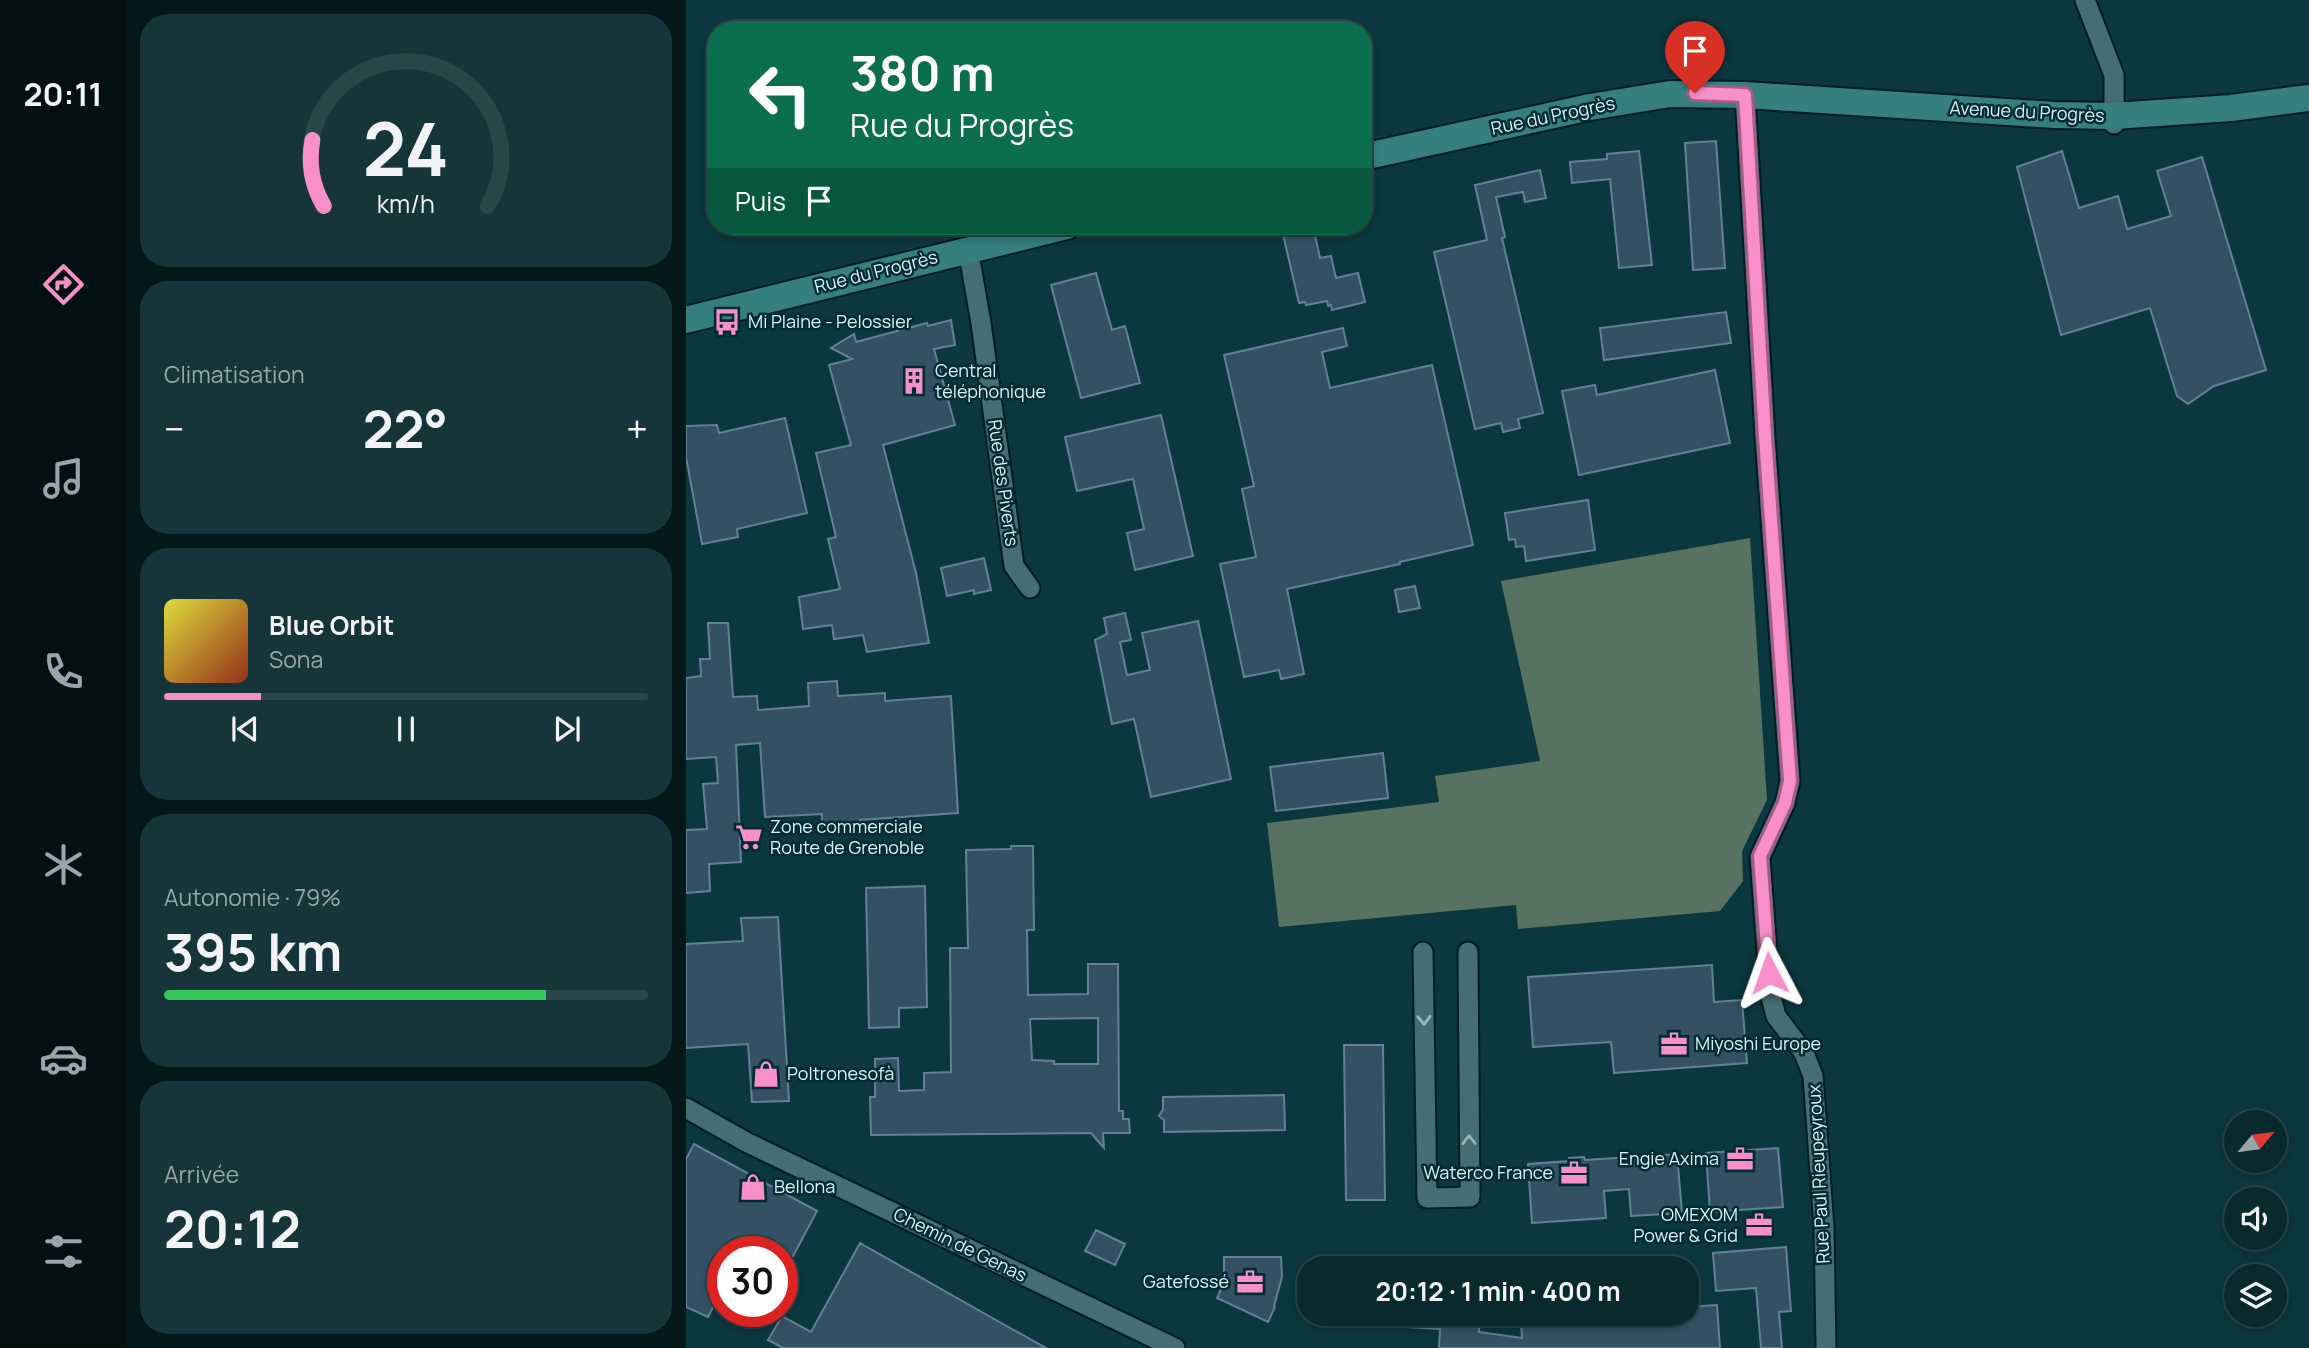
<!DOCTYPE html>
<html lang="fr">
<head>
<meta charset="utf-8">
<style>
  :root { --surface:#08292e; --page:#16353a; --text:#f1f3f6; --muted:#98a6aa; --line:#29454a; --accent:#f98fc9 }
  body { margin:0; font-family:Manrope,sans-serif; background:var(--page); color:var(--text); height:100vh; display:flex; flex-direction:column; font-size:26px; white-space:nowrap }
  * { box-sizing:border-box; margin:0 }
  p { font-size:23px; color:var(--muted) }
  .icon { flex:none; width:38px; height:38px; fill:none; stroke:currentColor; stroke-width:2; stroke-linecap:round; stroke-linejoin:round }
  .map { position:relative; flex:1; overflow:hidden }
  .drawer { display:flex; flex-direction:column; gap:14px; padding:14px; background:#041719; width:560px }
  .drawer>* { flex:none }
  .guide { position:absolute; left:21px; top:21px; width:665px; height:214px; border-radius:28px; box-shadow:0 4px 10px #0003,0 0 0 2px var(--line); background:#0b6e4f; color:#fff; overflow:hidden }
  .needle { width:46px; rotate:61deg }
  .buttons { position:absolute; left:1538px; top:1110px; display:grid; gap:14px }
  .buttons a { display:grid; place-items:center; width:63px; height:63px; border-radius:50%; background:var(--surface); box-shadow:0 4px 10px #0003,0 0 0 2px var(--line); font-size:35px }
  .speed { position:absolute; left:21px; top:1236px; display:flex; gap:14px; font-size:35px; font-weight:700; text-align:center }
  .speed>* { display:grid; place-content:center; width:91px; height:91px; border-radius:50%; background:var(--surface); box-shadow:0 4px 10px #0003,0 0 0 2px var(--line); line-height:1 }
  .speed .limit { border:10px solid #d22; background:#fff; color:#111 }
  .pin { position:absolute; display:grid; place-items:center; width:60px; height:60px; color:#fff; margin:-72px -30px; border-radius:50% 50% 50% 0; rotate:-45deg; box-shadow:0 0 7px #0007 }
  .pin .icon { rotate:45deg }
  .me { position:absolute; width:77px; margin:-38px; rotate:356deg; stroke-linejoin:round; filter:drop-shadow(0 0 5px #0008) }
  .turn { display:flex; align-items:center; gap:24px; height:147px; padding:0 28px; font-size:32px }
  .turn .icon { width:91px; height:91px; stroke-width:2.5 }
  .turn b { display:block; font-size:49px; line-height:60px }
  .then { display:flex; align-items:center; height:66px; padding:0 28px; background:#0003; gap:14px; font-size:26px }
  .big { font-size:52px; font-weight:700; line-height:1.1 }
  .drawer .tile { flex:1; display:flex; flex-direction:column; justify-content:center; gap:10px; min-width:0; padding:0 24px; border-radius:28px; background:var(--page) }
  .drawer .dial { align-items:center; gap:0 }
  .dial svg { height:182px; overflow:visible; fill:none; stroke:var(--line); stroke-width:7; stroke-linecap:round; text-anchor:middle }
  .dial text { fill:var(--text); stroke:none }
  .song { display:flex; align-items:center; gap:21px }
  .cover { width:84px; height:84px; border-radius:10px; background:linear-gradient(135deg,hsl(60 70% 55%),hsl(10 70% 35%)) }
  .played { height:7px; border-radius:4px; background:linear-gradient(90deg,var(--accent) 20%,var(--line) 20%) }
  .keys { display:flex; justify-content:space-around; direction:ltr }
  .heat { display:flex; justify-content:space-between; align-items:center; font-size:38px; direction:ltr }
  .charge { height:10px; border-radius:5px; background:linear-gradient(90deg,#34c759 79%,var(--line) 0) }
  .trip { position:absolute; left:611px; top:1256px; width:402px; height:70px; border-radius:28px; background:var(--surface); box-shadow:0 4px 10px #0003,0 0 0 2px var(--line); font-weight:700; line-height:70px; text-align:center }
  main { display:flex; flex:1; min-height:0 }
  .dock { display:flex; flex-direction:column; width:126px; justify-content:space-around; align-items:center; background:#031012; color:var(--muted) }
  .dock .icon { width:49px; height:49px }
  .dock .current { color:var(--accent) }
  .dock b { font-size:32px; color:var(--text) }
  .map>svg:first-child { display:block }
  .forest { fill:#577261 }
  .building { fill:#345164; stroke:#628196; stroke-width:2; fill-rule:evenodd }
  .lines { fill:none; stroke-linecap:round; stroke-linejoin:round }
  .street-casing { stroke:#001d22; stroke-width:23 }
  .secondary-casing { stroke:#001d22; stroke-width:30 }
  .street { stroke:#446d74; stroke-width:19 }
  .secondary { stroke:#357f7f; stroke-width:26 }
  .oneway { stroke:#97b6bb }
  .route-casing { stroke:#a25d83; stroke-width:18 }
  .route { stroke:#f98fc9; stroke-width:12 }
  .labels { text-anchor:middle; stroke-width:5; stroke-linejoin:round; paint-order:stroke }
  .street-label { font-size:18px; fill:#dbf1f5; stroke:#002c33 }
  .poi-label { font-size:18px; fill:#dbf1f5; stroke:#002c33; text-anchor:start }
</style>
</head>
<body>
<main>
<nav class="dock">
<b>20:11</b>
<svg class="icon current" aria-label="directions" viewBox="0 0 24 24"><path d="M12 3l9 9-9 9-9-9zM9 14v-3h6M13 9l2 2-2 2"/></svg>
<svg class="icon" aria-label="music" viewBox="0 0 24 24"><path d="M9 18V5l10-2v13"/><circle cx="6" cy="18" r="3"/><circle cx="16" cy="16" r="3"/></svg>
<svg class="icon" aria-label="phone" viewBox="0 0 24 24"><path d="M5 4h4l2 5-3 2q2 4 5 5l2-3 5 2v4C11 20 4 13 5 4z"/></svg>
<svg class="icon" aria-label="climate" viewBox="0 0 24 24"><path d="M12 3v18M4 7l16 10M4 17L20 7"/></svg>
<svg class="icon" aria-label="car" viewBox="0 0 24 24"><path d="M5 17H2v-5l4-1 3-4h7l3 4 3 1v5h-3M9 17h6M6 11h13"/><circle cx="7" cy="17" r="2"/><circle cx="17" cy="17" r="2"/></svg>
<svg class="icon" aria-label="filters" viewBox="0 0 24 24"><path d="M4 7h16M4 17h16"/><circle cx="9" cy="7" r="2"/><circle cx="15" cy="17" r="2"/></svg>
</nav>
<section class="drawer">
<div class="tile dial"><svg viewBox="0 0 100 80">
<path d="M14 69A42 42 0 1 1 86 69"/>
<path d="M14 69A42 42 0 0 1 9 40" stroke="#f98fc9"/>
<text x="50" y="56" font-size="32" font-weight="700">24</text>
<text x="50" y="72" font-size="11">km/h</text>
</svg></div>
<div class="tile"><p>Climatisation</p>
<div class="heat"><a>−</a><b class="big">22°</b><a>+</a></div>
</div>
<div class="tile">
<div class="song"><i class="cover"></i><div><b>Blue Orbit</b><p>Sona</p></div></div>
<div class="played"></div>
<div class="keys"><svg class="icon" aria-label="previous" viewBox="0 0 24 24"><path d="M18 5L8 12l10 7zM5 5v14"/></svg><svg class="icon" aria-label="pause" viewBox="0 0 24 24"><path d="M8 5v14M16 5v14"/></svg><svg class="icon" aria-label="next" viewBox="0 0 24 24"><path d="M6 5l10 7-10 7zM19 5v14"/></svg></div>
</div>
<div class="tile"><p>Autonomie · 79%</p><b class="big">395 km</b><div class="charge"></div></div>
<div class="tile"><p>Arrivée</p><b class="big">20:12</b></div>
</section>
<div class="map">
<svg width="1623" height="1348" viewBox="0 0 1623 1348">
  <rect width="100%" height="100%" fill="#0b373e"/>
  <path class="forest" d="M1064,538L1081,800L1056,851L1057,881L1034,911L832,929L830,905L593,927L581,823L753,802L749,776L854,761L815,581Z"/>
  <path class="building" d="M1030,141L1039,268L1007,270L999,143Z
    M953,151L966,265L933,268L924,179L886,183L884,162L921,159V154Z
    M1376,151L1393,208L1432,196L1441,229L1485,216L1471,171L1516,157L1580,370L1528,386L1502,404L1491,396L1464,308L1375,335L1331,167Z
    M854,170L860,198L839,202L837,192L810,197L819,237L816,238L857,413L832,419L834,428L817,432L815,423L789,429L748,252L801,240L789,185Z
    M595,226H627L634,258L645,256L650,278L672,273L679,302L646,310L645,305L642,306L641,301L620,305L619,302L613,303Z
    M410,273L426,330L439,326L454,383L395,398L365,285Z
    M1040,312L1045,343L918,360L914,328Z
    M265,320L269,345L248,349L269,425L197,445L230,573L243,643L181,652L177,635L148,639L146,625L117,629L113,597L154,589L142,539L150,537L130,453L165,445L143,365L166,359L145,348L168,334L170,342L241,323L242,326Z
    M657,328L661,346L636,352L644,388L746,365L787,545L714,562V564L601,589L618,674L595,679L593,670L558,677L534,564L570,557L556,489L568,486L538,355Z
    M1029,370L1044,443L893,475L876,391L909,385L911,395Z
    M475,415L507,556L449,570L441,533L458,529L447,479L391,491L379,437Z
    M99,418L121,513L51,529L52,537L16,544L0,457V426L31,425L33,433Z
    M902,500L909,550L840,561L838,546L830,547L829,539L823,540L819,513Z
    M298,558L305,590L288,594V590L261,596L255,568Z
    M729,586L734,608L713,612L709,590Z
    M439,613L445,640L434,642L441,675L464,670L456,633L512,621L545,779L465,797L448,719L426,724L409,640L421,634L418,618Z
    M22,623H42L47,697L71,696L72,710L123,706L122,683L151,681L152,696L199,693V701L265,696L272,813L174,820V825L136,827V814L79,817L74,743L50,745L55,862L23,864L24,891L0,893V830L21,829L17,784L32,783L30,757L0,759V678L15,676L14,659H24Z
    M697,753L702,798L590,811L584,767Z
    M325,846H347L348,930H341L342,995L402,994V964H432L433,1111H437V1119H443L444,1133H417L418,1148L405,1133L185,1135L184,1097H189V1059L212,1058L213,1091L238,1090V1073L265,1072L264,948H282L280,850L325,849ZM412,1018V1064H368V1061L346,1060L344,1019Z
    M239,886L241,1007L213,1008V1027L183,1028L180,888Z
    M92,917L103,1101L66,1102L62,1044L0,1048V944L57,941L55,918Z
    M1026,965L1028,1002L1056,1000L1061,1063L928,1073L925,1042L847,1047L842,977Z
    M658,1045H697L699,1200H660Z
    M598,1095L599,1130L478,1132V1120L473,1116L477,1109V1097Z
    M8,1144L131,1211L96,1277V1251H37V1259L31,1256L30,1301L22,1317L0,1307V1159Z
    M1092,1148L1097,1207L1024,1212L1020,1153Z
    M991,1154L996,1213L945,1216L943,1189L918,1191L920,1218L846,1223L842,1164L884,1161L883,1158L898,1157L899,1160Z
    M410,1230L439,1244L429,1265L399,1251Z
    M174,1243L301,1315L360,1348H97L82,1340L96,1316L125,1332Z
    M1100,1247L1105,1311L1093,1312L1096,1348H1075L1070,1288L1030,1291L1027,1253Z
    M538,1257H595L596,1277L588,1306L589,1307L582,1322L531,1298L538,1282Z
    M1031,1305L1034,1348H753L754,1329L673,1324L674,1314H794L793,1332L836,1338L835,1319L900,1314H1001V1307Z"/>
  <g class="lines">
    <defs>
      <path id="street" d="M1399,0L1428,75V124
        M1059,95L1079,437L1104,781L1099,803L1074,857L1084,993L1090,1016L1118,1053L1127,1076L1138,1228L1140,1348
        M282,249L295,323L328,566L344,588
        M737,952L741,1198L784,1197L782,952
        M0,1108L60,1142L489,1348"/>
      <path id="secondary" d="M677,157L904,107L984,94L1059,95L1368,115L1428,116L1545,108L1623,98
        M0,320L381,226"/>
    </defs>
    <use href="#street" class="street-casing"/>
    <use href="#secondary" class="secondary-casing"/>
    <use href="#street" class="street"/>
    <use href="#secondary" class="secondary"/>
  </g>
  <defs><path id="oneway-chevron" d="M-2-3.5L2.5 0L-2 3.5" fill="none" stroke-width="1.6" stroke-linecap="round" stroke-linejoin="round" transform="scale(1.75)"/></defs>
  <g class="oneway">
    <use href="#oneway-chevron" transform="translate(738 1020) rotate(89)"/>
    <use href="#oneway-chevron" transform="translate(783 1140) rotate(-91)"/>
  </g>
  <g class="lines">
    <defs>
      <path id="route" d="M1009,93L1059,95L1079,437L1104,781L1099,803L1074,856L1083,973"/>
    </defs>
    <use href="#route" class="route-casing"/>
    <use href="#route" class="route"/>
  </g>
  <defs>
    <symbol id="bus-bare" viewBox="-9 -9 18 18"><path d="M-5-6H5V4H4V6H2V4H-2V6H-4V4H-5ZM-3.5-4V0h7V-4ZM-3.5 1.2v1.5H-2V1.2ZM2 1.2v1.5H3.5V1.2Z" fill="#f98fc9" stroke="#002c33" stroke-width="2.5" paint-order="stroke"/></symbol>
    <symbol id="building-bare" viewBox="-9 -9 18 18"><path d="M-4-6H4V6H1V3H-1V6H-4ZM-2.5-4.3h1.7v1.8h-1.7ZM.8-4.3h1.7v1.8H.8ZM-2.5-1h1.7V.8h-1.7ZM.8-1h1.7V.8H.8Z" fill="#f98fc9" stroke="#002c33" stroke-width="2.5" paint-order="stroke"/></symbol>
    <symbol id="supermarket-bare" viewBox="-9 -9 18 18"><path d="M-6-5.5h2.5l.6 2H6L4.5 2H-2.5L-4.4-4H-6ZM-1.5 3.2a1.3 1.3 0 1 0 .1 0ZM3 3.2a1.3 1.3 0 1 0 .1 0Z" fill="#f98fc9" stroke="#002c33" stroke-width="2.5" paint-order="stroke"/></symbol>
    <symbol id="office-bare" viewBox="-9 -9 18 18"><path d="M-6-3h4V-5.5h4V-3h4V5H-6ZM-1-4.5V-3h2v-1.5ZM-6 0V1H6V0Z" fill="#f98fc9" stroke="#002c33" stroke-width="2.5" paint-order="stroke"/></symbol>
    <symbol id="shop-bare" viewBox="-9 -9 18 18"><path d="M-5-2.5h2.3a2.7 3.5 0 0 1 5.4 0H5L5.5 6h-11ZM-1.5-2.5h3a1.5 2.3 0 0 0-3 0Z" fill="#f98fc9" stroke="#002c33" stroke-width="2.5" paint-order="stroke"/></symbol>
  </defs>
  <g fill-rule="evenodd">
    <use href="#bus-bare" x="22" y="303" width="38" height="38"/>
    <use href="#building-bare" x="209" y="362" width="38" height="38"/>
    <use href="#supermarket-bare" x="44" y="818" width="38" height="38"/>
    <use href="#office-bare" x="969" y="1025" width="38" height="38"/>
    <use href="#shop-bare" x="61" y="1055" width="38" height="38"/>
    <use href="#office-bare" x="1035" y="1140" width="38" height="38"/>
    <use href="#office-bare" x="869" y="1154" width="38" height="38"/>
    <use href="#shop-bare" x="48" y="1168" width="38" height="38"/>
    <use href="#office-bare" x="1054" y="1206" width="38" height="38"/>
    <use href="#office-bare" x="545" y="1263" width="38" height="38"/>
  </g>
  <g class="labels">
    <g class="street-label">
      <text transform="translate(1341 112) rotate(3)" y="6">Avenue du Progrès</text>
      <text transform="translate(867 116) rotate(-12)" y="6">Rue du Progrès</text>
      <text transform="translate(190 272) rotate(-14)" y="6">Rue du Progrès</text>
      <text transform="translate(317 483) rotate(82)" y="6">Rue des Piverts</text>
      <text transform="translate(1133 1174) rotate(-93)" y="6">Rue Paul Rieupeyroux</text>
      <text transform="translate(274 1245) rotate(26)" y="6">Chemin de Genas</text>
    </g>
    <g class="poi-label">
      <text x="62" y="328">Mi Plaine - Pelossier</text>
      <text x="249" y="377">Central<tspan x="249" dy="21">téléphonique</tspan></text>
      <text x="84" y="833">Zone commerciale<tspan x="84" dy="21">Route de Grenoble</tspan></text>
      <text x="1009" y="1050">Miyoshi Europe</text>
      <text x="101" y="1080">Poltronesofà</text>
      <text x="1033" y="1165" text-anchor="end">Engie Axima</text>
      <text x="867" y="1179" text-anchor="end">Waterco France</text>
      <text x="88" y="1193">Bellona</text>
      <text x="1052" y="1221" text-anchor="end">OMEXOM<tspan x="1052" dy="21">Power &amp; Grid</tspan></text>
      <text x="543" y="1288" text-anchor="end">Gatefossé</text>
    </g>
  </g>
</svg>
<div class="buttons">
<a><svg class="needle" viewBox="-14 -14 28 28"><path d="M0-13l5 13h-10z" fill="#e53935"/><path d="M0 13l5-13h-10z" fill="#98a6aa"/></svg></a>
<a><svg class="icon" aria-label="sound" viewBox="0 0 24 24"><path d="M4 9h4l5-4v14l-5-4H4zM17 9q2 3 0 6"/></svg></a>
<a><svg class="icon" aria-label="layers" viewBox="0 0 24 24"><path d="M12 4l9 5-9 5-9-5zM3 14l9 5 9-5"/></svg></a>
</div>
<div class="speed"><div class="limit">30</div></div>
<div class="pin" style="left:1009px;top:93px;background:#d93025"><svg class="icon" aria-label="arrive" viewBox="0 0 24 24"><path d="M6 21V4h12l-3 4 3 4H6"/></svg></div>
<svg class="me" style="left:1083px;top:973px" viewBox="-20 -20 40 40"><path d="M0-17L14 15 0 8-14 15z" fill="#f98fc9" stroke="#fff" stroke-width="4"/></svg>
<div class="trip">20:12 · 1 min · 400 m</div>
<div class="guide">
<div class="turn"><svg class="icon" aria-label="left" viewBox="0 0 24 24"><path d="M17 20v-9H6M10 6l-5 5 5 5"/></svg><div><b>380 m</b>Rue du Progrès</div></div>
<div class="then">Puis<svg class="icon" aria-label="arrive" viewBox="0 0 24 24"><path d="M6 21V4h12l-3 4 3 4H6"/></svg></div>
</div>
</div>
</main>
</body>
</html>
